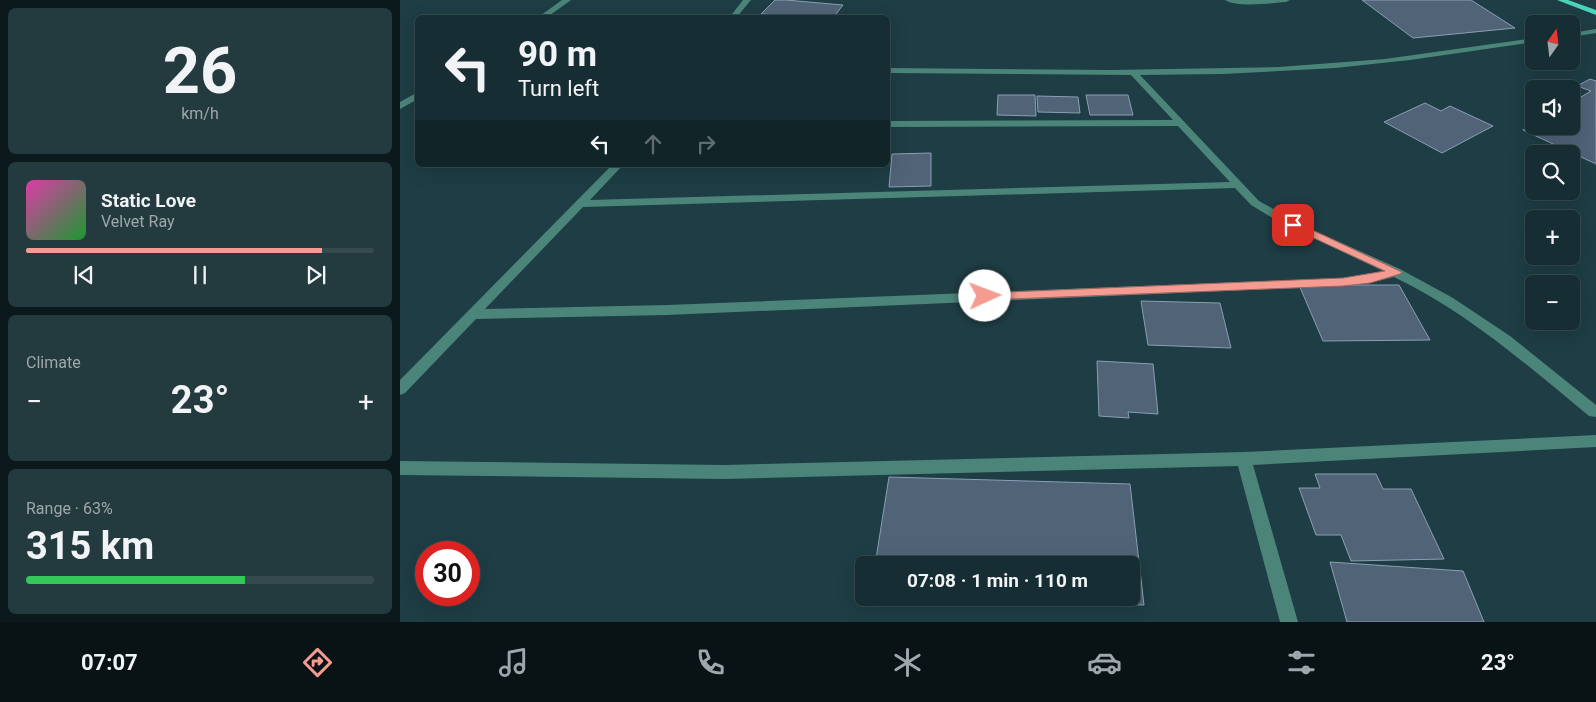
<!DOCTYPE html>
<html lang="en">
<head>
<meta charset="utf-8">
<style>
  :root { --surface:#162e33; --page:#233a3f; --text:#f1f3f6; --muted:#9ea8ac; --line:#354a4e; --accent:#f59c92 }
  body { margin:0; font-family:Roboto,sans-serif; background:var(--page); color:var(--text); height:100vh; display:flex; flex-direction:column; font-size:19px; white-space:nowrap }
  * { box-sizing:border-box; margin:0 }
  p { font-size:16px; color:var(--muted) }
  .icon { flex:none; width:28px; height:28px; fill:none; stroke:currentColor; stroke-width:2; stroke-linecap:round; stroke-linejoin:round }
  .map { position:relative; flex:1; overflow:hidden }
  .panel { display:flex; flex-direction:column; gap:8px; padding:8px; background:#0c191c; width:400px }
  .panel>* { flex:none }
  .top-card { position:absolute; left:15px; top:15px; width:475px; height:152px; border-radius:8px; box-shadow:0 5px 20px #0002,0 0 0 1px var(--line); background:#162e33; color:var(--text); overflow:hidden }
  .needle { width:32px; rotate:14deg }
  .fabs { position:absolute; left:1125px; top:15px; display:grid; gap:10px }
  .fabs a { display:grid; place-items:center; width:55px; height:55px; border-radius:8px; background:var(--surface); box-shadow:0 5px 20px #0002,0 0 0 1px var(--line); font-size:25px }
  .speed { position:absolute; left:15px; top:541px; display:flex; gap:10px; font-size:25px; font-weight:700; text-align:center }
  .speed>* { display:grid; place-content:center; width:65px; height:65px; border-radius:50%; background:var(--surface); box-shadow:0 5px 20px #0002,0 0 0 1px var(--line); line-height:1 }
  .speed .limit { border:8px solid #d22; background:#fff; color:#111 }
  .pin { position:absolute; display:grid; place-items:center; width:42px; height:42px; color:#fff; margin:-21px; border-radius:10px; box-shadow:0 2px 8px #0006 }
  .me { position:absolute; width:55px; margin:-28px; rotate:88deg; stroke-linejoin:round; filter:drop-shadow(0 0 4px #0008) }
  .turn { display:flex; align-items:center; gap:18px; height:105px; padding:0 20px; font-size:22px }
  .turn .icon { width:65px; height:65px; stroke-width:2.5 }
  .turn b { display:block; font-size:35px; line-height:42px }
  .lanes { display:flex; align-items:center; height:48px; padding:0 20px; background:#0003; justify-content:center; gap:25px; direction:ltr }
  .lanes .off { opacity:.35 }
  .big { font-size:38px; font-weight:700; line-height:1.1 }
  .panel .widget { flex:1; display:flex; flex-direction:column; justify-content:center; gap:8px; min-width:0; padding:0 18px; border-radius:8px; background:var(--page) }
  .panel .dial { align-items:center; gap:0 }
  .dial b { font-size:65px; line-height:1 }
  .song { display:flex; align-items:center; gap:15px }
  .cover { width:60px; height:60px; border-radius:8px; background:linear-gradient(135deg,hsl(320 70% 55%),hsl(130 70% 35%)) }
  .played { height:5px; border-radius:2px; background:linear-gradient(90deg,var(--accent) 85%,var(--line) 85%) }
  .keys { display:flex; justify-content:space-around; direction:ltr }
  .heat { display:flex; justify-content:space-between; align-items:center; font-size:28px; direction:ltr }
  .charge { height:8px; border-radius:4px; background:linear-gradient(90deg,#34c759 63%,var(--line) 0) }
  .trip { position:absolute; left:455px; top:556px; width:285px; height:50px; border-radius:8px; background:var(--surface); box-shadow:0 5px 20px #0002,0 0 0 1px var(--line); font-weight:700; line-height:50px; text-align:center }
  .tab-bar { display:flex; height:80px; justify-content:space-around; align-items:center; background:#091214; color:var(--muted) }
  .tab-bar .icon { width:35px; height:35px }
  .tab-bar .active { color:var(--accent) }
  .tab-bar b { font-size:22px; color:var(--text) }
  main { display:flex; flex:1; min-height:0 }
  .map>svg:first-child { display:block }
  .building { fill:#506377; stroke:#8a9fb4 }
  .lines { fill:none; stroke-linecap:round; stroke-linejoin:round }
  .minor { fill:#4b857a; fill-rule:evenodd }
  .major { fill:#4ad2bb; fill-rule:evenodd }
  .route { fill:#f59c92; stroke:#9f655f }
</style>
</head>
<body>
<main>
<section class="panel">
<div class="widget dial"><b>26</b><p>km/h</p></div>
<div class="widget">
<div class="song"><i class="cover"></i><div><b>Static Love</b><p>Velvet Ray</p></div></div>
<div class="played"></div>
<div class="keys"><svg class="icon" aria-label="previous" viewBox="0 0 24 24"><path d="M18 5L8 12l10 7zM5 5v14"/></svg><svg class="icon" aria-label="pause" viewBox="0 0 24 24"><path d="M8 5v14M16 5v14"/></svg><svg class="icon" aria-label="next" viewBox="0 0 24 24"><path d="M6 5l10 7-10 7zM19 5v14"/></svg></div>
</div>
<div class="widget"><p>Climate</p>
<div class="heat"><a>−</a><b class="big">23°</b><a>+</a></div>
</div>
<div class="widget"><p>Range · 63%</p><b class="big">315 km</b><div class="charge"></div></div>
</section>
<div class="map">
<svg width="1196" height="622" viewBox="0 0 1196 622">
  <rect width="100%" height="100%" fill="#1e3d44"/>
  <path class="building" d="M375,0H386L443,5L433,18L361,14Z
    M962,0H1071L1115,28L1013,38Z
    M1190,79L1196,81V164L1123,130L1134,124V126H1171V103L1191,91L1177,86Z
    M598,95H635L636,116L597,115Z
    M686,95H728L733,115H690Z
    M637,96L678,97L680,113L638,112Z
    M1025,103L1041,111L1050,106L1093,126L1042,153L984,122Z
    M531,153V186L489,187L492,154Z
    M899,285H999L1030,340L923,341Z
    M741,301L820,303L831,348L748,345Z
    M697,361L753,364L758,414L728,412L729,418L699,416Z
    M915,474H976L983,489H1011L1044,559L951,561L941,535H916L899,488H920Z
    M489,477L730,484L744,605L516,598H731V565H475Z
    M930,562L1063,571L1084,622H947Z"/>
  <g class="lines">
    <path class="minor" d="M162,0H171L146,18H137Z
      M343,0H351L336,18H329Z
      M825,0H890L886,2C871,3 838,8 825,0Z
      M1196,29V33L1171,37V33Z
      M1134,38V42L1010,60L935,68L823,74L740,75L859,201L906,227L1000,269L1053,298L1110,336L1196,405V417L1189,416C1127,365 1067,312 994,277L970,283L943,286L267,315L76,319L5,393L0,395V380L212,165H223L190,200L830,182L778,126L488,127V121L773,120L731,75L488,73V68L711,70L879,67L985,59ZM835,188L851,205L874,219L983,271L943,278L267,305L85,309L183,207Z
      M18,92V99L0,109V102Z
      M1196,435V447L853,465L898,622H880L838,466L324,479L0,475V461L324,465L844,452Z"/>
    <path class="major" d="M1157,0H1168L1196,10V15Z"/>
  </g>
  <path class="route" d="M893,221L1002,272L1000,274L970,283L943,286L585,300L579,296L585,293L943,278L985,271L890,227V222Z"/>
</svg>
<div class="fabs">
<a><svg class="needle" viewBox="-14 -14 28 28"><path d="M0-13l5 13h-10z" fill="#e53935"/><path d="M0 13l5-13h-10z" fill="#9ea8ac"/></svg></a>
<a><svg class="icon" aria-label="sound" viewBox="0 0 24 24"><path d="M4 9h4l5-4v14l-5-4H4zM17 9q2 3 0 6"/></svg></a>
<a><svg class="icon" aria-label="search" viewBox="0 0 24 24"><circle cx="10" cy="10" r="6"/><path d="M15 15l6 6"/></svg></a>
<a>+</a>
<a>−</a>
</div>
<div class="speed"><div class="limit">30</div></div>
<div class="pin" style="left:893px;top:225px;background:#d93025"><svg class="icon" aria-label="arrive" viewBox="0 0 24 24"><path d="M6 21V4h12l-3 4 3 4H6"/></svg></div>
<svg class="me" style="left:585px;top:296px" viewBox="-20 -20 40 40"><circle r="19" fill="#fff"/><path d="M0-13L10 11 0 6-10 11z" fill="#f59c92"/></svg>
<div class="trip">07:08 · 1 min · 110 m</div>
<div class="top-card">
<div class="turn"><svg class="icon" aria-label="left" viewBox="0 0 24 24"><path d="M17 20v-9H6M10 6l-5 5 5 5"/></svg><div><b>90 m</b>Turn left</div></div>
<div class="lanes"><svg class="icon" aria-label="left" viewBox="0 0 24 24"><path d="M17 20v-9H6M10 6l-5 5 5 5"/></svg><svg class="icon off" aria-label="ahead" viewBox="0 0 24 24"><path d="M12 20V5M6 11l6-6 6 6"/></svg><svg class="icon off" aria-label="right" viewBox="0 0 24 24"><path d="M7 20v-9h11M14 6l5 5-5 5"/></svg></div>
</div>
</div>
</main>
<nav class="tab-bar">
<b>07:07</b>
<svg class="icon active" aria-label="directions" viewBox="0 0 24 24"><path d="M12 3l9 9-9 9-9-9zM9 14v-3h6M13 9l2 2-2 2"/></svg>
<svg class="icon" aria-label="music" viewBox="0 0 24 24"><path d="M9 18V5l10-2v13"/><circle cx="6" cy="18" r="3"/><circle cx="16" cy="16" r="3"/></svg>
<svg class="icon" aria-label="phone" viewBox="0 0 24 24"><path d="M5 4h4l2 5-3 2q2 4 5 5l2-3 5 2v4C11 20 4 13 5 4z"/></svg>
<svg class="icon" aria-label="climate" viewBox="0 0 24 24"><path d="M12 3v18M4 7l16 10M4 17L20 7"/></svg>
<svg class="icon" aria-label="car" viewBox="0 0 24 24"><path d="M5 17H2v-5l4-1 3-4h7l3 4 3 1v5h-3M9 17h6M6 11h13"/><circle cx="7" cy="17" r="2"/><circle cx="17" cy="17" r="2"/></svg>
<svg class="icon" aria-label="filters" viewBox="0 0 24 24"><path d="M4 7h16M4 17h16"/><circle cx="9" cy="7" r="2"/><circle cx="15" cy="17" r="2"/></svg>
<b>23°</b>
</nav>
</body>
</html>
